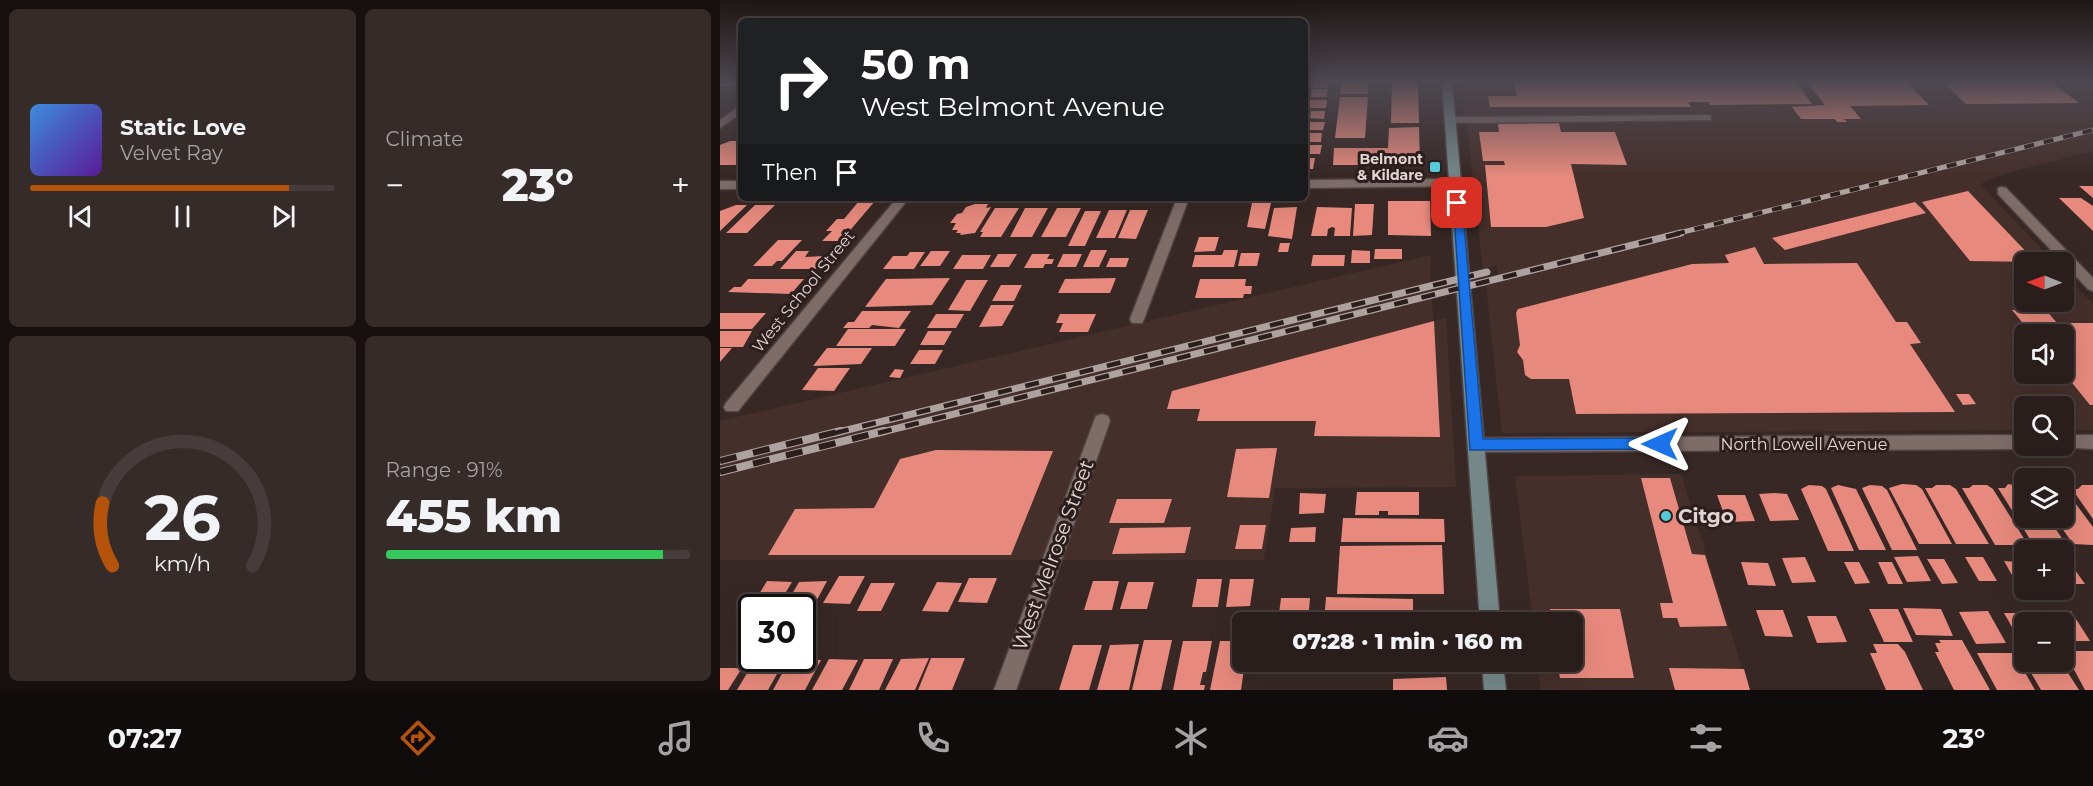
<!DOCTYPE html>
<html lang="en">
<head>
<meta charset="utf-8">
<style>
  :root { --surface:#291e1c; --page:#352b29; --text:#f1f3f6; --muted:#a5a2a3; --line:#453c3b; --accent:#b45309 }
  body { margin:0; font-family:Montserrat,sans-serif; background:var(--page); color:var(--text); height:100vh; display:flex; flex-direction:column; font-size:22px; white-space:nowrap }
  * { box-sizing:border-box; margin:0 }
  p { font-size:20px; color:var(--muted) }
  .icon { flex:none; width:33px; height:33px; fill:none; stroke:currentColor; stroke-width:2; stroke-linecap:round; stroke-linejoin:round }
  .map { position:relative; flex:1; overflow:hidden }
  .panel { display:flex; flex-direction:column; gap:9px; padding:9px; background:#17100f; width:720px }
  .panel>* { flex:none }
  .hud { position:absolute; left:18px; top:18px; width:570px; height:183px; border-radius:9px; box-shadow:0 6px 24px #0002,0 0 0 2px var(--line); background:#202124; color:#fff; overflow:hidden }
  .needle { width:39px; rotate:271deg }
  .controls { position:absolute; left:1294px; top:252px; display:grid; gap:12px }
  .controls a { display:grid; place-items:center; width:60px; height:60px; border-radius:9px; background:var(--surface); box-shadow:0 6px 24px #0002,0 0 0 2px var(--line); font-size:30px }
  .speed { position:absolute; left:18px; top:594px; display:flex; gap:12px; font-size:30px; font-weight:700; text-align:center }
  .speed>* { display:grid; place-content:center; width:78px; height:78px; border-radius:50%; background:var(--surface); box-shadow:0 6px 24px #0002,0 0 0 2px var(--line); line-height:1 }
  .speed .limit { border:3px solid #111; border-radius:9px; background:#fff; color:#111 }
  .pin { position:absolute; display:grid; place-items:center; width:51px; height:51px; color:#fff; margin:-26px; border-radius:12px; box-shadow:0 3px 9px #0006 }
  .me { position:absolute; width:66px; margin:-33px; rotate:270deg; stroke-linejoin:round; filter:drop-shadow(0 0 4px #0008) }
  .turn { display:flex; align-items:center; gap:21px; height:126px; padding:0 24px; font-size:27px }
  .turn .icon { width:78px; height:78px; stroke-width:2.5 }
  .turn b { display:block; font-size:42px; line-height:51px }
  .then { display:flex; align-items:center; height:57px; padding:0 24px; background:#0003; gap:12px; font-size:22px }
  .big { font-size:45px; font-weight:800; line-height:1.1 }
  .panel .tile { flex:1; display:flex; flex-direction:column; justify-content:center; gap:9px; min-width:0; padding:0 21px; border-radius:9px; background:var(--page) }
  .panel .dial { align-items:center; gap:0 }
  .dial svg { height:156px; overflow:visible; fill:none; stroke:var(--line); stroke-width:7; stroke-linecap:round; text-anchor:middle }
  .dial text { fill:var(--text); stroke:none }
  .song { display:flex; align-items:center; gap:18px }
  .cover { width:72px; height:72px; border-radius:9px; background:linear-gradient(135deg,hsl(210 70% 55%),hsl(270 70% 35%)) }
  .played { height:6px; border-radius:3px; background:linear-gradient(90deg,var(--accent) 85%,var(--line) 85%) }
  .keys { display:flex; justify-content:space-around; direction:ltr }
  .heat { display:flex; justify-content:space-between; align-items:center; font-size:33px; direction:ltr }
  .charge { height:9px; border-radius:4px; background:linear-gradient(90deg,#34c759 91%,var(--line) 0) }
  .panel .tiles { flex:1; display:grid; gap:9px; grid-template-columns:repeat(2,1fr) }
  .trip { position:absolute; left:512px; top:612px; width:351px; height:60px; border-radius:9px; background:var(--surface); box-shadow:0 6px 24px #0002,0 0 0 2px var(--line); font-weight:800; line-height:60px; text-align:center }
  .tab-bar { display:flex; height:96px; justify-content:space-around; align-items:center; background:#100c0b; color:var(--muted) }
  .tab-bar .icon { width:42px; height:42px }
  .tab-bar .selected { color:var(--accent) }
  .tab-bar b { font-size:27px; color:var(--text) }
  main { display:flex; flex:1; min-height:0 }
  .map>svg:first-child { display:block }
  .built { fill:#452f2b; fill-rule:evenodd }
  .building { fill:#e78a7d }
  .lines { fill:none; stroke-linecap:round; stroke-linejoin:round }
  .street-casing { stroke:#504341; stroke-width:3 }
  .secondary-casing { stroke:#504341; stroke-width:3 }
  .street { fill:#7e6c69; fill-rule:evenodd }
  .secondary { fill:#74888a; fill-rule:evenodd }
  .rail-far2-casing { stroke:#aea2a1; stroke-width:5 }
  .rail-far1-casing { stroke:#aea2a1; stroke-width:7 }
  .rail-casing { stroke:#aea2a1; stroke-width:8 }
  .rail-far2 { stroke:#2c1e1c; stroke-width:4; stroke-dasharray:10; stroke-linecap:butt }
  .rail-far1 { stroke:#2c1e1c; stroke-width:4.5; stroke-dasharray:14; stroke-linecap:butt }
  .rail { stroke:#2c1e1c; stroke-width:6; stroke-dasharray:17; stroke-linecap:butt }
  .route { fill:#1a73e8; stroke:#114b97; stroke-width:1.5 }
  .poi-dot { fill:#53cbdb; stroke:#2c1e1c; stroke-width:2 }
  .labels { text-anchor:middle; stroke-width:6; stroke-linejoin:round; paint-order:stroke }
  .far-poi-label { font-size:14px; font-weight:bold; fill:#e0d5d4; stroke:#2c1e1c; text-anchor:end }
  .street-label { font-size:16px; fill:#e0d5d4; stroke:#2c1e1c }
  .near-poi-label { font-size:20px; font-weight:bold; fill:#e0d5d4; stroke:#2c1e1c; text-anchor:start }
  .near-street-label { font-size:20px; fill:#e0d5d4; stroke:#2c1e1c }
</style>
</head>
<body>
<main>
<section class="panel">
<div class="tiles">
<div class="tile">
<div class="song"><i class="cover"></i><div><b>Static Love</b><p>Velvet Ray</p></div></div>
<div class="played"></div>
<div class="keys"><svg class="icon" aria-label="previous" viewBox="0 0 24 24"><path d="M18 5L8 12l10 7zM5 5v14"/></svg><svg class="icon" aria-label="pause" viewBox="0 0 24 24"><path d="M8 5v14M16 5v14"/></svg><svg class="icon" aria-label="next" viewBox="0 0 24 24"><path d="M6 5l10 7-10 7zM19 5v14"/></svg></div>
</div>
<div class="tile"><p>Climate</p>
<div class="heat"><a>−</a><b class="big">23°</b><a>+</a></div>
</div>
<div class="tile dial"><svg viewBox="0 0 100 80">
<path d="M14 69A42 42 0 1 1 86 69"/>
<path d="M14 69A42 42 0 0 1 9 37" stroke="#b45309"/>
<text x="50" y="56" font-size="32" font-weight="700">26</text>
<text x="50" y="72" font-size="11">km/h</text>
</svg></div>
<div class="tile"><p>Range · 91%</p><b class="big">455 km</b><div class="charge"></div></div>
</div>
</section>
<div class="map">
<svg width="1373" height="690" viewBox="0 0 1373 690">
  <rect width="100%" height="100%" fill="#372825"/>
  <path class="built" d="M742,81H1373V151L1280,175L1260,184L1334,262H1305V302H1344V273L1373,304V430H1344V406H1305V430L782,433L766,286L779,283L777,265L763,269ZM1305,334H1344V374H1305Z
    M711,255L710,286L714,321L726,318L736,487L555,488L544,560H0V421Z
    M961,474L1029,690H821L817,662H852V622H813L795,476Z"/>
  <path class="building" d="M0,81H21L13,86H0Z
    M595,81H610L609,87L593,88Z
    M622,81H649L648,94H620Z
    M672,81H698L699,123H671Z
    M793,81H1075L1092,104L990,105L989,102H968L971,107H770L768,96H797Z
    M1086,81H1185L1209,105L1130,106L1141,119H1124L1127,122H1117L1115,119H1081L1072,107L1105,105Z
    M1222,81H1330L1359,103L1246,104Z
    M592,89H608L607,97H591Z
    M620,97H648L645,138H615Z
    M590,100H607L606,108H589Z
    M591,111H605L604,119L590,118Z
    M588,122H605L603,130H586Z
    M778,123H839L841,132H895L907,165L851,164L864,218L826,227H771L765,165H785L784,161H763L759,132H779Z
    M699,127L700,165H613L614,148H668L669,128Z
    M586,133H602L601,142H585Z
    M10,141H21L20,165H0V145Z
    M585,145H602L600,154H585Z
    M585,158H595L593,169H585Z
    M1359,186H1373V198Z
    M1248,191L1316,262L1250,261L1202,202Z
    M1339,198H1361L1373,206V231Z
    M139,201H155L121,241H102L112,231H106L117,219H124Z
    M668,201H710L711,236L668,235Z
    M1195,202L1206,213L1065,250L1052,238Z
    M532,203H551L545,229L527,227Z
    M255,204H268L266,208L271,207L255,233L240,235L241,233H236L238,230H232L236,223H230L237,214L242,213L246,207Z
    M635,204H654L652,235L633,236Z
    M16,205H27L0,231V211Z
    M35,205H55L27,233H6Z
    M577,207L572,239L548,236L554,208Z
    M597,207L632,208L630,236H614L615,228L612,227L608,229L607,236H591Z
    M275,208H299L281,237H260L263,232H260Z
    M305,208H328L312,237H290Z
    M337,208H361L346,237H321Z
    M389,210H407L395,238H376Z
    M410,210H428L416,239L398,238Z
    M365,211H381L365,246H348Z
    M479,237H499L495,251L474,252Z
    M58,240H82L62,261H57L52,266H33Z
    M560,243H570L568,252H558Z
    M1035,247L1044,264L1137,263L1176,322H1187L1201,343L1190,344L1235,412L856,414L849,379H811L805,375L803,360L797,352L800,345L796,313L798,309L972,264L1009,263L1005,255Z
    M655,249H682V259H654Z
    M371,250H387L379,267H363Z
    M504,250H518L514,267H472L475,255H502Z
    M632,250L650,251V263H631Z
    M76,251H89L85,257L105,256L101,261H106L100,268L94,269H60Z
    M211,251H230L220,266H200Z
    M190,252H205L194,269H163L173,256H187Z
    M521,253H540L537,266H518Z
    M278,254H297L289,267H270Z
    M312,254H330L327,259H334L332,264H325L323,268H304Z
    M343,254H362L356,267H337Z
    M242,255H271L263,269H233Z
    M593,255H625L624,266H591Z
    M390,258H409L406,267H386Z
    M230,278L212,305L145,307L166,279Z
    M396,278L390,293H338L345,279Z
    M28,279H84L71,294L8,292L14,287H21Z
    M480,279H526L525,286H532L531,294H524L523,298H475Z
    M246,280H268L250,311L228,310Z
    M281,285H302L294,301H272Z
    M271,305H294L282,326L259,327Z
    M1292,310H1326L1337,323H1373V405H1370L1344,373V334H1312Z
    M142,311H191L179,328L152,325L149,328H123L128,322H134Z
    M0,313H46L32,329H0Z
    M216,314H244L236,328H207Z
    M340,314H376L368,332H339L343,323H336Z
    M714,321L720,437L594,436L596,421H477L480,409H447L452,391Z
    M128,329H186L175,346H116Z
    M0,331H32L23,347H0Z
    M208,331H232L224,345H200Z
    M0,348H12L0,362Z
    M107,348H152L141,364L93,366Z
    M199,350H223L215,364H190Z
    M98,368H130L114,391L82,390Z
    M175,369L184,370L180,378L169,377Z
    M1236,394H1249L1256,404L1243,405Z
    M557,448L549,498L507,497L516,449Z
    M216,450L333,451L291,555H48L75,509L154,508L180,459Z
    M921,478H950L972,554L985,555L1007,626L960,627L957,618H943L940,603H953Z
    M1182,484L1196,485L1202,489L1232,544H1199L1169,488Z
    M1288,484L1305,487V518H1328L1346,544H1313L1278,488H1285Z
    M1089,485L1102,486L1106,489L1134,551H1108L1081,489Z
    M1118,485L1136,489L1166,550H1139L1111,488Z
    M1150,485L1162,486L1167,490L1197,550H1172L1142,488Z
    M1216,485H1230L1236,489L1269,544H1236L1205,488H1212Z
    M1253,485H1267L1273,489L1308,545H1275L1242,488H1249Z
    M1362,485H1373V519L1352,489H1358Z
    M1344,488L1373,527V545L1353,544L1335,518H1344Z
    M637,492H699V515H668V511H659V515H635Z
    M580,493L606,494L604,513L579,514Z
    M1055,493L1067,494L1079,520L1050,521L1039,494Z
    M997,495H1025L1035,521L1007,522Z
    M397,499H452L444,523H389Z
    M623,518L724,519L725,542H621Z
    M520,525H546L542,549H515Z
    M471,527L465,553L392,554L400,528Z
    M596,527L595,542H569L571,528Z
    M722,545L724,594H617L620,546Z
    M1198,556L1211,581L1187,582L1174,557Z
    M1085,557L1096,582L1072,583L1062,558Z
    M1245,557H1263L1277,581H1259Z
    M1207,559H1224L1238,583L1222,584Z
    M1344,560H1348L1365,584H1344Z
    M1284,561L1298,562L1305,573V584H1297Z
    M1021,562L1048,563L1056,586L1028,585Z
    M1124,562H1139L1150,583L1135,584Z
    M1158,562H1172L1183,584H1168Z
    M119,576H145L130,604L103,603Z
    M249,578H277L267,603L238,602Z
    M477,579H502L498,607H472Z
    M510,579H534L530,606L506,607Z
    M47,581L72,582L57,607H31Z
    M107,581L90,613H82V608H64L79,582Z
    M373,581H399L392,610H364Z
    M217,582L242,583L228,612L202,611Z
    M408,582H434L427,609H400Z
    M151,583H175L161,611H137Z
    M606,597L693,599V613L698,614V622H604Z
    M561,598H590L588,622H558Z
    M1183,608L1221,609L1233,636L1196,635Z
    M830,609H900L914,678H840L837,662H852V622H832Z
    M1149,609H1178L1193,642H1164Z
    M1036,610H1063L1073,637L1045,636Z
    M1324,610L1351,611L1370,641H1344V622H1331Z
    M1268,611L1286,643L1256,644L1239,612Z
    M1284,613H1313L1319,622H1305V650Z
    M1087,616H1116L1127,642L1097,643Z
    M424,640H452L441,690H412Z
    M1219,640H1242L1270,690H1234L1215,652H1219L1215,643H1221Z
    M463,641H492L486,672H483L480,685H485L484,690H453Z
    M500,641H522V662H525L521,690H490Z
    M419,644L409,690H377L390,645Z
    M1153,644H1178L1185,652L1203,690H1166L1150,653H1157Z
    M353,645H382L369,690H339Z
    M1344,651H1373V690H1365Z
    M1299,652H1305V662H1341L1359,690H1321Z
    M1257,653H1294L1315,690H1277Z
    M36,658H66L48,690H17Z
    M209,658L195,690H165L181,659Z
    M211,658H245L232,690H198Z
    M70,659L101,660L85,690H53Z
    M109,659L138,660L122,690H92Z
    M144,659H173L159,690H129Z
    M553,662H596L595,670L552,669Z
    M633,662H729V674L632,673Z
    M0,668H22L8,690H0Z
    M949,668L1024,669L1030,690H955Z
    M726,677L727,690H673V679Z"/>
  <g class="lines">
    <defs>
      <path id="street" d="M21,105V113L0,128V120Z
        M987,115L991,116V120L730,123L725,120L730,117Z
        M735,179L741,183L739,186L585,188V180Z
        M0,181H21V189H0Z
        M1282,187L1286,188L1373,278V291L1368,289L1278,194V188Z
        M177,198H189L18,411H6L4,407L6,403Z
        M457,198H469L424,319L422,323H412L410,319Z
        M382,414L388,416L390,421L296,690H274L374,421L376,416Z
        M1305,435V446H1312L1305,449L756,452L750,450L748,445L750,440L756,438Z
        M1344,435H1373V449L1338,447L1344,446Z"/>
      <path id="secondary" d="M722,81H732L780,622H760Z
        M762,662H783L786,690H764Z"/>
    </defs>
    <use href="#street" class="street-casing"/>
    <use href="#secondary" class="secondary-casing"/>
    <use href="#street" class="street"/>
    <use href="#secondary" class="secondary"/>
    <defs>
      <path id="rail-far2" d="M955,234L1373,130"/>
      <path id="rail-far1" d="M115,433L767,272
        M158,433L961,233"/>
      <path id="rail" d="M0,461L121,431
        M0,472L164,431"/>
    </defs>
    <use href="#rail-far2" class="rail-far2-casing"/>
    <use href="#rail-far1" class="rail-far1-casing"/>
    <use href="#rail" class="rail-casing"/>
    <use href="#rail-far2" class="rail-far2"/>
    <use href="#rail-far1" class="rail-far1"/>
    <use href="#rail" class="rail"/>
  </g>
  <linearGradient id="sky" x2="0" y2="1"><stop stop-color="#1e1614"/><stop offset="0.46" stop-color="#4d4851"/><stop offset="1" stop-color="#4d4851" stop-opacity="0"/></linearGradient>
  <rect width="1373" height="177" fill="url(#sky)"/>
  <path class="route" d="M733,201L742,203L763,439L940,438L948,444L945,449L750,450Z"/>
  <g class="poi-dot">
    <rect x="709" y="161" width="12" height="12" rx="3"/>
    <circle cx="946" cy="516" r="6"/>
  </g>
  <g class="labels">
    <g class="far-poi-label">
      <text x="703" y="164">Belmont<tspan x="703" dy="16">&amp; Kildare</tspan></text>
    </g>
    <g class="street-label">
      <text transform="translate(83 291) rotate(-51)" y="6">West School Street</text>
      <text x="1084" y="450">North Lowell Avenue</text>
    </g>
    <g class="near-poi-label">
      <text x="958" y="523">Citgo</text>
    </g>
    <g class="near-street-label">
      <text transform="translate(333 555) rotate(-70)" y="7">West Melrose Street</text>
    </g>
  </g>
</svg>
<div class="controls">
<a><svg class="needle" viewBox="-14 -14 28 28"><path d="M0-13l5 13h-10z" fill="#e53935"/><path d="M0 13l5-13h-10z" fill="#a5a2a3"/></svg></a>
<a><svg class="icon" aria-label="sound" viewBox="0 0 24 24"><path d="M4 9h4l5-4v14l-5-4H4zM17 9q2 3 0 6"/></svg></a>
<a><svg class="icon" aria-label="search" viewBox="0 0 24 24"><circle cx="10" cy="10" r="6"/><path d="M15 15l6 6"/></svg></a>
<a><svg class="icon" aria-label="layers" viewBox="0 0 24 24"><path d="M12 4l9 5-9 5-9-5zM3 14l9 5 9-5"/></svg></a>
<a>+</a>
<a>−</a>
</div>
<div class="speed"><div class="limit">30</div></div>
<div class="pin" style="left:737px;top:203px;background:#d93025"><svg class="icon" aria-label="arrive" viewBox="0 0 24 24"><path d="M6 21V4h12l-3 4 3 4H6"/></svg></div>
<svg class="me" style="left:940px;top:444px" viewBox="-20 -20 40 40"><path d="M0-17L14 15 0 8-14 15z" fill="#1a73e8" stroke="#fff" stroke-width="4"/></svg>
<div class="trip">07:28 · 1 min · 160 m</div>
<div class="hud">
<div class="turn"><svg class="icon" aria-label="right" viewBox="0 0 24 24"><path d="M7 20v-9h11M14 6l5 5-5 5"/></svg><div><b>50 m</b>West Belmont Avenue</div></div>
<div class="then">Then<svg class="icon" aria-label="arrive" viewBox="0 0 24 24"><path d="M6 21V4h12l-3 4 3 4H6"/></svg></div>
</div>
</div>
</main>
<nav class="tab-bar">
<b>07:27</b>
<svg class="icon selected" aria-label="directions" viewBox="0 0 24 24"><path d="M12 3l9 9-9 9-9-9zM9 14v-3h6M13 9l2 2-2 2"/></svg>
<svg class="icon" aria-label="music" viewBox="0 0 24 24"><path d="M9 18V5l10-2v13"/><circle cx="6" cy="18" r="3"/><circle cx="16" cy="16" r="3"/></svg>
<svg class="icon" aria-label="phone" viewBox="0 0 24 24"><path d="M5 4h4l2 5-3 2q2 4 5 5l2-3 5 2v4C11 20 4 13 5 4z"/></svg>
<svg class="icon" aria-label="climate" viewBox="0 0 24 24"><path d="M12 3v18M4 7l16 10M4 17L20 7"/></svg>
<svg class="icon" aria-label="car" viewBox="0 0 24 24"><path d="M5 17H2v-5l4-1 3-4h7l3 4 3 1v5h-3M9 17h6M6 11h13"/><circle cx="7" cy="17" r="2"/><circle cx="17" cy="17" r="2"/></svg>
<svg class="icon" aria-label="filters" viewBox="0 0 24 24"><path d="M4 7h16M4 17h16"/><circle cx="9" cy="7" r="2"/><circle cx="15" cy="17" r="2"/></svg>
<b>23°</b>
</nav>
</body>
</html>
